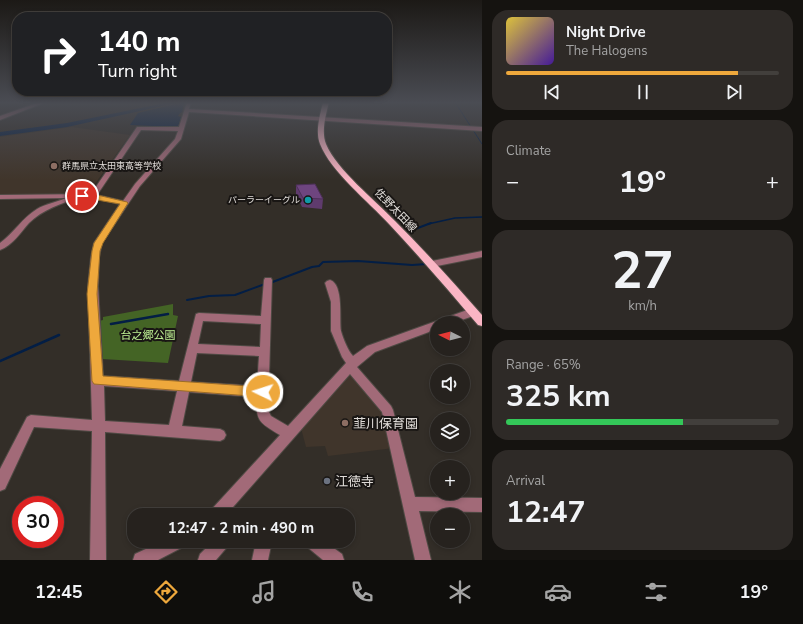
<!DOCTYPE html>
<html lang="en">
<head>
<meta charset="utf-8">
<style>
  :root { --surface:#26221e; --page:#2e2a27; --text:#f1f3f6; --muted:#a4a4a4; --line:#423f3c; --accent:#eea83c }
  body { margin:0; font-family:"Nunito Sans","Noto Sans JP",sans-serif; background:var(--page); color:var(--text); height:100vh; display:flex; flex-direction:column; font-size:15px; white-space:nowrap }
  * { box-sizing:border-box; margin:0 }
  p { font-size:13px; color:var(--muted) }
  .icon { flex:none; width:22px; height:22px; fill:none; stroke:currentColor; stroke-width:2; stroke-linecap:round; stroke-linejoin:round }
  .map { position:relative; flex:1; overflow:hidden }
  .sheet { display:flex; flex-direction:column; gap:10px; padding:10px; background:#151310; width:321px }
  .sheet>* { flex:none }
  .hud { position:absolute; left:12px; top:12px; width:380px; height:84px; border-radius:16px; box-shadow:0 2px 6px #0003,0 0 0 1px var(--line); background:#202124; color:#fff; overflow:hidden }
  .needle { width:26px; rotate:276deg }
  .buttons { position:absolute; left:430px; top:316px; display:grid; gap:8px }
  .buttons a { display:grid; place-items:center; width:40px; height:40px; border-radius:50%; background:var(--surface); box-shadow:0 2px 6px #0003,0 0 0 1px var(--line); font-size:20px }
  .speed { position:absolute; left:12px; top:496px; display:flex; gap:8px; font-size:20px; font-weight:700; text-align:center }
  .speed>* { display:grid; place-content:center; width:52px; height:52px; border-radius:50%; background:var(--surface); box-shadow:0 2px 6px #0003,0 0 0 1px var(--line); line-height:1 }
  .speed .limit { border:6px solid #d22; background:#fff; color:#111 }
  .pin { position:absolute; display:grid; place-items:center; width:34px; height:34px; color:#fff; margin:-17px; border:2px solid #fff; border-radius:50%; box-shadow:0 1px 4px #0007 }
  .me { position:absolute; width:44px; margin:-22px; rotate:274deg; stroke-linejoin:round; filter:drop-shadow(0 0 3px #0008) }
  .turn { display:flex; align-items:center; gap:14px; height:84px; padding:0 20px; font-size:18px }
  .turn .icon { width:52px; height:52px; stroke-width:2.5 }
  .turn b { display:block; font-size:28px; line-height:34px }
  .big { font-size:30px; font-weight:700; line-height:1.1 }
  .sheet .widget { flex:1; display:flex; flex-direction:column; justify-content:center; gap:6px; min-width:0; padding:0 14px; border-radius:16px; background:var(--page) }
  .sheet .dial { align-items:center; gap:0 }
  .dial b { font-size:52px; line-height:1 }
  .song { display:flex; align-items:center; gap:12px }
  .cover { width:48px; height:48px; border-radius:6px; background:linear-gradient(135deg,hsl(50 70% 55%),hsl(260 70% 35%)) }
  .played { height:4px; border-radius:2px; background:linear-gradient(90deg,var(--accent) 85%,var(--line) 85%) }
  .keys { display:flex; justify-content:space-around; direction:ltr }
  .heat { display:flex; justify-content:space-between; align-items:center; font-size:22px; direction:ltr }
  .charge { height:6px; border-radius:3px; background:linear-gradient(90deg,#34c759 65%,var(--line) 0) }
  .trip { position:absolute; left:127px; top:508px; width:228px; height:40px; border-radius:16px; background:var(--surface); box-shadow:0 2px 6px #0003,0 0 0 1px var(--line); font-weight:700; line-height:40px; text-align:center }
  .tabs { display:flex; height:64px; justify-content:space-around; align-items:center; background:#0f0e0c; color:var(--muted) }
  .tabs .icon { width:28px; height:28px }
  .tabs .current { color:var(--accent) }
  .tabs b { font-size:18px; color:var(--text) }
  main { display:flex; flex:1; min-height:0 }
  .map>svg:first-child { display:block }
  .built { fill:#40352b }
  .green { fill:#446425 }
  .water { fill:#031e45 }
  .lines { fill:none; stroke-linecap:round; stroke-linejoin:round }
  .stream-far3 { stroke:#031e45; stroke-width:1 }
  .stream-far2 { stroke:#031e45; stroke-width:1.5 }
  .stream-far1 { stroke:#031e45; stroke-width:2 }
  .stream { stroke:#031e45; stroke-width:2.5 }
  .river { fill:#031e45; fill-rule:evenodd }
  .minor-casing { stroke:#4f4a44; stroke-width:2 }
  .major-casing { stroke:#4f4a44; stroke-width:2 }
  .minor { fill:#a26a78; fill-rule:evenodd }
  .major { fill:#fab5c4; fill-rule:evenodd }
  .wall { fill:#5f3b6d }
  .building { fill:#6e457f; stroke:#4d3059 }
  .route { fill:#eea83c; stroke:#9b6d27 }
  .education-dot { fill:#8d6e63; stroke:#191614; stroke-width:1.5 }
  .culture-dot { fill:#0f9aa8; stroke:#191614; stroke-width:1.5 }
  .worship-dot { fill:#6b7280; stroke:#191614; stroke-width:1.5 }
  .labels { text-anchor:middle; stroke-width:4; stroke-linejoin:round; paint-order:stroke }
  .far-poi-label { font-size:9px; fill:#e0dcd8; stroke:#191614; text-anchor:start }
  .street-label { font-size:11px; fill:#e0dcd8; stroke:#191614 }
  .park-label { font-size:11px; fill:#bef093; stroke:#191614 }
  .near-poi-label { font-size:13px; fill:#e0dcd8; stroke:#191614; text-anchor:start }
</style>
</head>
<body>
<main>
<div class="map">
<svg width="482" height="560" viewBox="0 0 482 560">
  <rect width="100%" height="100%" fill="#332e28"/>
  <path class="built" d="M72,127L130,135L87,195L0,196V137Z
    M350,374L380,404L394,448L328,456L325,446L306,447L301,428Z"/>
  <path class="green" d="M173,304V315L178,316L168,363L102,359L99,321L103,320V317Z"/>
  <path class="water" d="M184,103L182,112L180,113L178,116L181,117L178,127L130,125L138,113L175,104Z"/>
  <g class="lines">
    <path class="stream-far3" d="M455,102L471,127
      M473,130L482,144"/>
    <path class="stream-far2" d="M428,224L455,218L482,217"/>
    <path class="stream-far1" d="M410,231L431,223
      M270,283L312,267L319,266L323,262L358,261L412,265L427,264
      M187,300L209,296L235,295L265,284"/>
    <path class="stream" d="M111,324L168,314
      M0,361L59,335"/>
    <path class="river" d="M170,102H181L67,127L0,136V132L67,123Z"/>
    <defs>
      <path id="minor" d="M40,102H46L0,120V116Z
        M187,102H191L189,109L482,127V131L189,112L181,139L140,186L102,243L99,257L98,286L103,376L179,381L196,314L199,313L261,316L264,280L265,278H271L272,280L268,410L271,416L288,426L346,363L342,357L331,331V302L325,283L327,281L330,280C344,284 339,320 341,331C343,338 348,351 353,356L367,346L470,309H476L478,312L476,315L453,323H437V329L375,352L357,367L391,406L393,410L415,497L482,498V512L419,511L431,560H415L382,412L350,374L226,515H209L211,510L280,435C260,423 255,421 257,397L189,392L182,426L220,429L224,431L226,435L224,439L220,441L105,432L106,560H90L92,431L34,427L5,489L0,491V469L27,417L31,415L92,420L88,286L91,257L94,243L120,204C109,202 89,195 78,198C62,203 42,210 29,223C21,232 12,246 0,250V243C14,233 22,218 37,209C45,204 57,202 66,198L0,199V195L91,194L137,127H179ZM141,130L178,131L175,139L135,184L123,201L97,195ZM203,321L261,324L260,347L198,344ZM197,353L259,356L257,386L191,382ZM104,386L177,391L169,425L105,421Z
        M482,251V257L432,267L428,264L432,261Z
        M163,541H188L185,546L158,560H133L135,554Z
        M213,541H231L228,546L216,560H198L200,554Z
        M256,541H272L268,560H252Z
        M303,541H324L342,554L344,560H323L306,546Z"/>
      <path id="major" d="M323,102H329C326,115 321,131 326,144C337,170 375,200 395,221C425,251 454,283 482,315V326L478,325C449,291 420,257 389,224C369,202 331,172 320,144C315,131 320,115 323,102Z"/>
    </defs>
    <use href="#minor" class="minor-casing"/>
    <use href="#major" class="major-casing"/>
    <use href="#minor" class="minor"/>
    <use href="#major" class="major"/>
  </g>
  <path class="wall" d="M296,185L323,199L322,209L302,207L296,194Z"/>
  <path class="building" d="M315,184L323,199L303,198L296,185Z"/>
  <linearGradient id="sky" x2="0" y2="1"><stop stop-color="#1c1916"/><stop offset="0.57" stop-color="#4a4c53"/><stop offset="1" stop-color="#4a4c53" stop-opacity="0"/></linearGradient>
  <rect width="482" height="180" fill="url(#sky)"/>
  <path class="route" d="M82,193L93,194L127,202L128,203L103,243L100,251L97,294L103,376L263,387L267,388L269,392L267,395L263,397L94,384L92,381L87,294L92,251L94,243L120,204L80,197V194Z"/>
  <g class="education-dot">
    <circle cx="54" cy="166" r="4"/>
    <circle cx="345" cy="423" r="4"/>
  </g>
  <circle class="culture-dot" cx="308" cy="200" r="4"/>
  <circle class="worship-dot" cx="327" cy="481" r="4"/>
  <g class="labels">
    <g class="far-poi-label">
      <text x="62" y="169">群馬県立太田東高等学校</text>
      <text x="300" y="203" text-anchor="end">パーラーイーグル</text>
    </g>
    <g class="street-label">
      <text transform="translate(396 210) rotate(46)" y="4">佐野太田線</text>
    </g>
    <g class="park-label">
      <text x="148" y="339">台之郷公園</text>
    </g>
    <g class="near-poi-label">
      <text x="353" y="428">韮川保育園</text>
      <text x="335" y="486">江徳寺</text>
    </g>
  </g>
</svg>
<div class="buttons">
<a><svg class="needle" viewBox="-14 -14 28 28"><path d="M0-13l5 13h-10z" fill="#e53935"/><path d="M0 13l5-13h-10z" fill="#a4a4a4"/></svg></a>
<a><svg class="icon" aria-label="sound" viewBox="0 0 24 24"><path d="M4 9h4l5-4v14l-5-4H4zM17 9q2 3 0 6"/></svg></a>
<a><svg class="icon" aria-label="layers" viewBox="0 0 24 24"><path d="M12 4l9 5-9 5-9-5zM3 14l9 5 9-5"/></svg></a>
<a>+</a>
<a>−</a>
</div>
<div class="speed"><div class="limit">30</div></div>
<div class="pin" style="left:82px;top:196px;background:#d93025"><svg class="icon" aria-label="arrive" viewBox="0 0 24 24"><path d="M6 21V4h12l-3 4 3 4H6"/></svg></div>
<svg class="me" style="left:263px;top:392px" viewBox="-20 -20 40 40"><circle r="17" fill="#eea83c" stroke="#fff" stroke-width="3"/><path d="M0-11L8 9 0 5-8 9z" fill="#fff"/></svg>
<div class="trip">12:47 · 2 min · 490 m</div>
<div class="hud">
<div class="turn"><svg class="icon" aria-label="right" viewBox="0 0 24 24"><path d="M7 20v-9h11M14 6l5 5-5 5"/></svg><div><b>140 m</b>Turn right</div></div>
</div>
</div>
<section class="sheet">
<div class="widget">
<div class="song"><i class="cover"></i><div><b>Night Drive</b><p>The Halogens</p></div></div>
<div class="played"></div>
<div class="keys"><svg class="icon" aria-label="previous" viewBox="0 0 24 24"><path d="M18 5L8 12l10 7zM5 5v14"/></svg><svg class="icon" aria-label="pause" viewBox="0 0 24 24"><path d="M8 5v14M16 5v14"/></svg><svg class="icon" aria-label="next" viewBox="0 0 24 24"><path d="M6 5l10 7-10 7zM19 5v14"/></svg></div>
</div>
<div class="widget"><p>Climate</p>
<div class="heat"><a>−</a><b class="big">19°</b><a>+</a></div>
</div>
<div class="widget dial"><b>27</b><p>km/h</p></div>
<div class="widget"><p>Range · 65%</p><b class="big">325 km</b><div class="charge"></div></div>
<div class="widget"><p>Arrival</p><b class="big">12:47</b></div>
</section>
</main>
<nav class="tabs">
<b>12:45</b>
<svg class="icon current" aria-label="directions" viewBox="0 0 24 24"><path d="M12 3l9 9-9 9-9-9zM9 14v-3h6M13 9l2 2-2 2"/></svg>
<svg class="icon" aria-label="music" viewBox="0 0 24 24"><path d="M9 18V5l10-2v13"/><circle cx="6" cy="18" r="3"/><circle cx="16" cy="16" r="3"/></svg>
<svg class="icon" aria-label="phone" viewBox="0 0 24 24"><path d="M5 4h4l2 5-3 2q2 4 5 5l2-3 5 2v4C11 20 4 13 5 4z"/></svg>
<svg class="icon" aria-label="climate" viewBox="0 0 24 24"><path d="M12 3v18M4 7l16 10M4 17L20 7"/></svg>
<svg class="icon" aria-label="car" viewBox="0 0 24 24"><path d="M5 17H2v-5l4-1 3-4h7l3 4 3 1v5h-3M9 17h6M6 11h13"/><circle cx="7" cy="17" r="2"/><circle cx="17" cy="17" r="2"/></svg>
<svg class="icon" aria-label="filters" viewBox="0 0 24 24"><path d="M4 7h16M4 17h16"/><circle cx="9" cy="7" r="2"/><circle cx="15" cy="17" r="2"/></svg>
<b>19°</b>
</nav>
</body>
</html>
